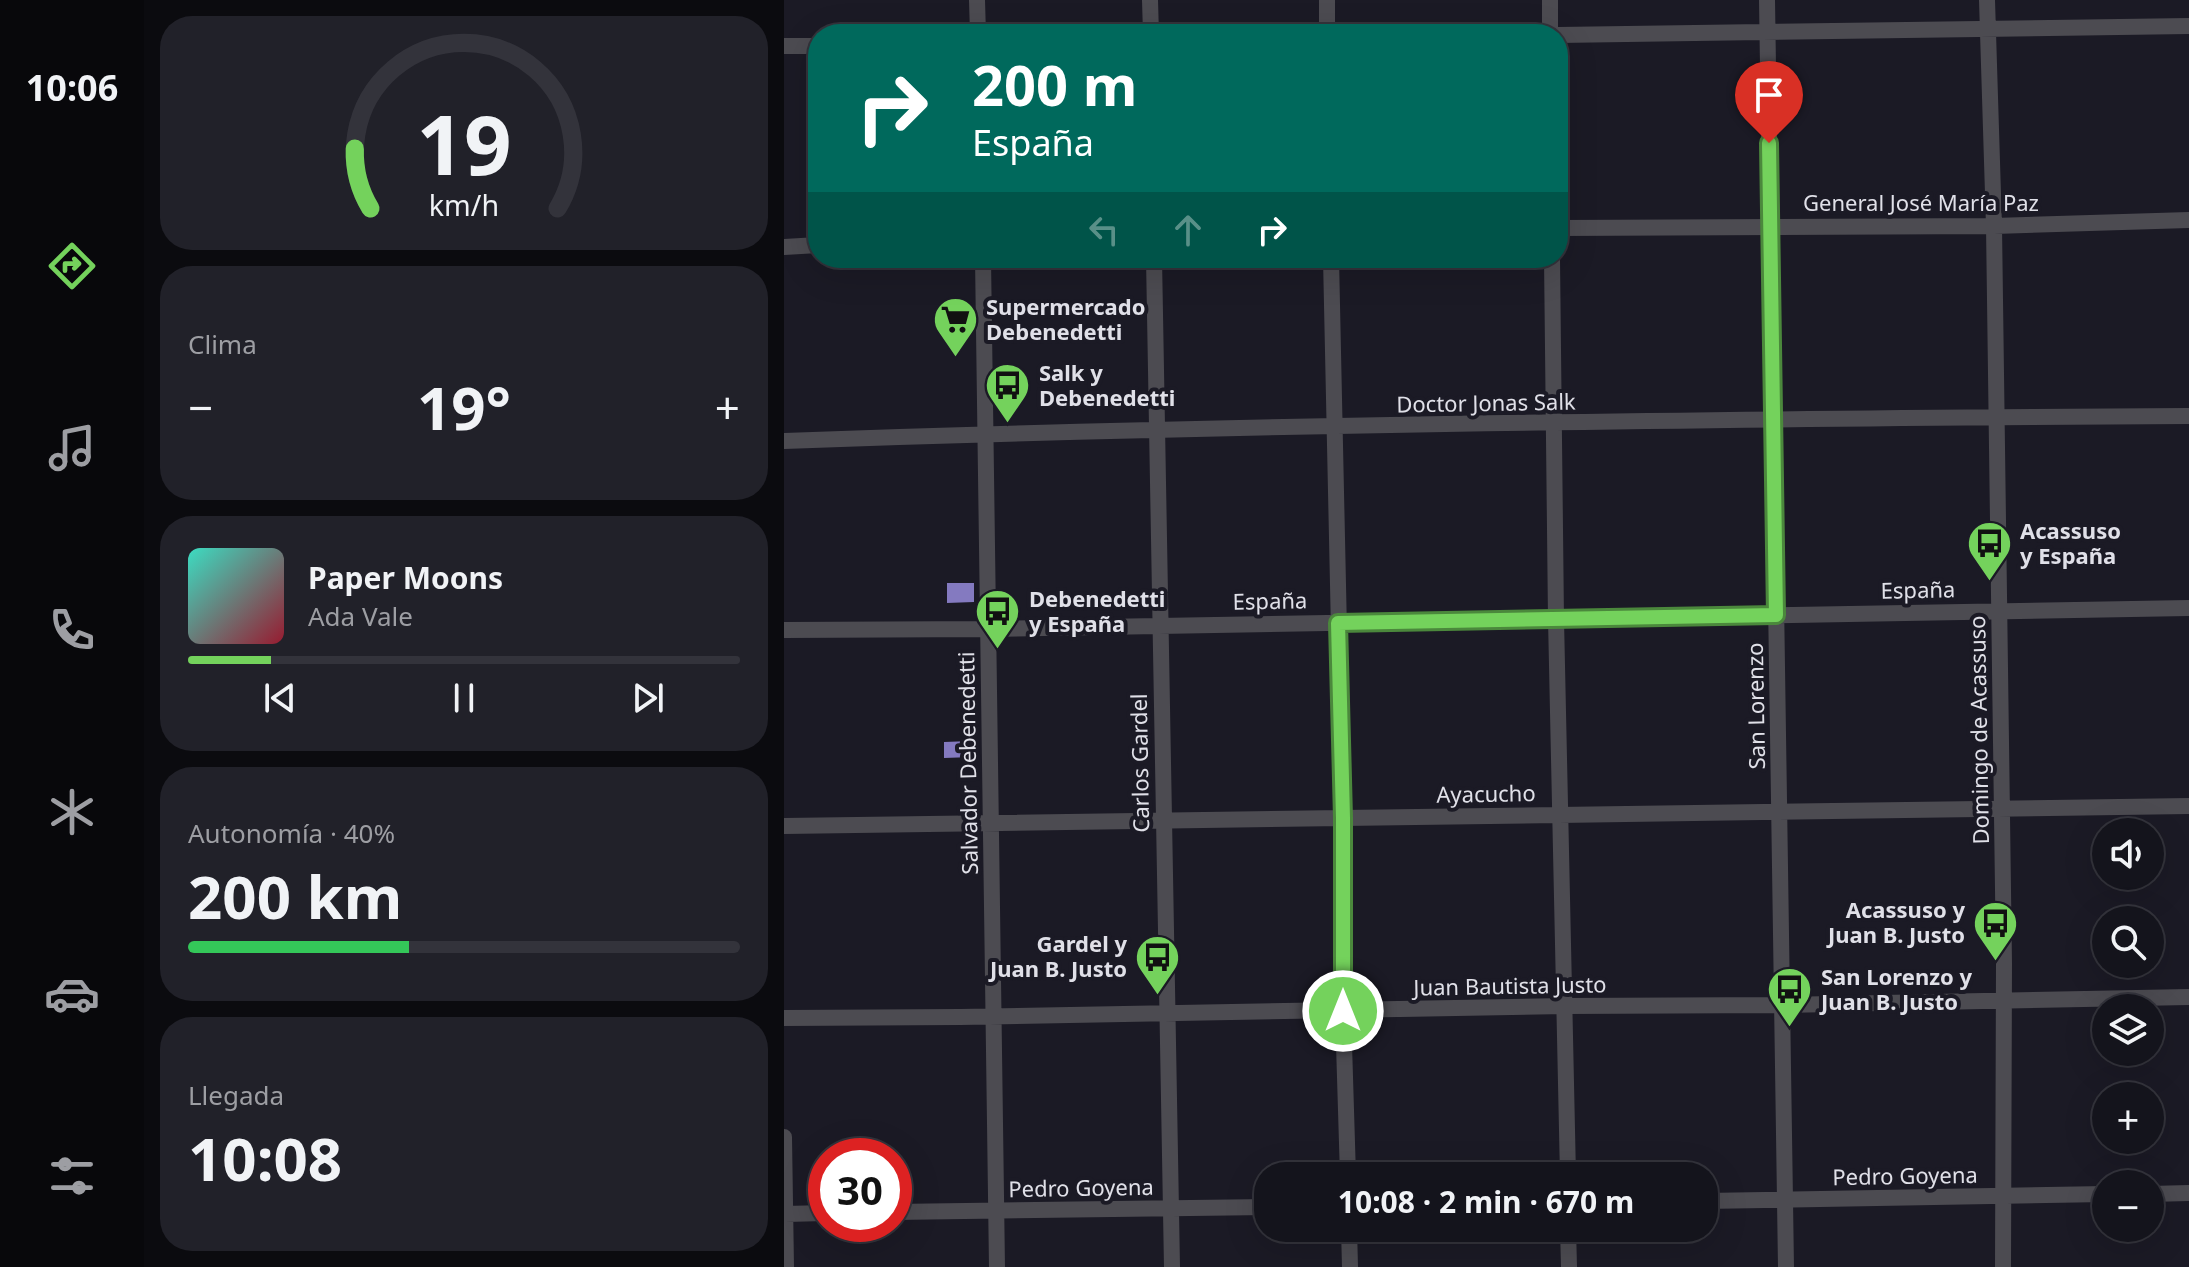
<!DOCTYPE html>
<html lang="es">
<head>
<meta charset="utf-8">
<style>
  :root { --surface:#14141c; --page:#212129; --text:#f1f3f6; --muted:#9d9ea3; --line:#33333b; --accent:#74d25c }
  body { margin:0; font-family:"Noto Sans",sans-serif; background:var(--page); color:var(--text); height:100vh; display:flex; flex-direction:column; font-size:30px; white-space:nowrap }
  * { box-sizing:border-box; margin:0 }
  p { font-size:26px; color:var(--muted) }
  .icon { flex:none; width:44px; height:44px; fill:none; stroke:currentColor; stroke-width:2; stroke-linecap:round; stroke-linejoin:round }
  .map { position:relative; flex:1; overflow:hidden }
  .side { display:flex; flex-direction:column; gap:16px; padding:16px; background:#0b0b0f; width:640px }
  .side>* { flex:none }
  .guide { position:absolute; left:24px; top:24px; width:760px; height:244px; border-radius:32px; box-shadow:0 8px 32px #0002,0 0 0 2px var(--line); background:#00695c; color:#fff; overflow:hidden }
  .fabs { position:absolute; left:1308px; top:818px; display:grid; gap:16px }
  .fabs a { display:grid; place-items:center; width:72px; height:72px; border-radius:50%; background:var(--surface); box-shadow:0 8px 32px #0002,0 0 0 2px var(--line); font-size:40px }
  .speed { position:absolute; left:24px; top:1138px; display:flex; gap:16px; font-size:40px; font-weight:700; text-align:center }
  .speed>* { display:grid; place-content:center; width:104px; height:104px; border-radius:50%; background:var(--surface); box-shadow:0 8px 32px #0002,0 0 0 2px var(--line); line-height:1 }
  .speed .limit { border:12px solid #d22; background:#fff; color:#111 }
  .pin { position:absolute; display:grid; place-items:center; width:68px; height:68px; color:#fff; margin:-82px -34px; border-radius:50% 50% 50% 0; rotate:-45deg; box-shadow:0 0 8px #0007 }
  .pin .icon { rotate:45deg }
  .me { position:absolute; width:88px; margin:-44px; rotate:0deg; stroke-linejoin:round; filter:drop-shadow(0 0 6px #0008) }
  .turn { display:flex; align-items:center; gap:28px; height:168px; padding:0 32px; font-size:36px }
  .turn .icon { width:104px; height:104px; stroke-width:2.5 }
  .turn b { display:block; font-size:56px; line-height:68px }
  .lanes { display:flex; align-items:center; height:76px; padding:0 32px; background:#0003; justify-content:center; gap:40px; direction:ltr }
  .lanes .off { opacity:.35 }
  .big { font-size:60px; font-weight:700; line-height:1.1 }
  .side .card { flex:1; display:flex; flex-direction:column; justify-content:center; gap:12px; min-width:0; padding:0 28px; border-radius:32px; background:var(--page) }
  .side .dial { align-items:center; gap:0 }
  .dial svg { height:208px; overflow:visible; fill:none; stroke:var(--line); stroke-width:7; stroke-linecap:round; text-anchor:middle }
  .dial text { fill:var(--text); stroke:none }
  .song { display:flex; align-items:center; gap:24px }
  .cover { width:96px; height:96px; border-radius:12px; background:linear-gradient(135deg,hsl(170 70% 55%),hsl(350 70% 35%)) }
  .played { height:8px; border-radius:4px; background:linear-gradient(90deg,var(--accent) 15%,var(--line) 15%) }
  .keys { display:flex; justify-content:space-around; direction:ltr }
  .heat { display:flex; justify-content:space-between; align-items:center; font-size:44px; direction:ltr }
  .charge { height:12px; border-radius:6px; background:linear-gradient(90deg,#34c759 40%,var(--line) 0) }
  .trip { position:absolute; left:470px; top:1162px; width:464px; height:80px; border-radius:32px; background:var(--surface); box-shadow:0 8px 32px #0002,0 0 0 2px var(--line); font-weight:700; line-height:80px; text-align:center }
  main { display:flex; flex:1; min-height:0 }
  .menu { display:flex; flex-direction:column; width:144px; justify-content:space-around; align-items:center; background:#08080b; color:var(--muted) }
  .menu .icon { width:56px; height:56px }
  .menu .selected { color:var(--accent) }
  .menu b { font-size:36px; color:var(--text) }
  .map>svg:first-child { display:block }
  .building { fill:#847ac0 }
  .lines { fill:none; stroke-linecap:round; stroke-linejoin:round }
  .minor { stroke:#4c4b51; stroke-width:16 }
  .route-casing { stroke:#4b883c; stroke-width:20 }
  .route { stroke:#74d25c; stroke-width:14 }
  .labels { text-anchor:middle; stroke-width:8; stroke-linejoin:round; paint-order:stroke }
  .street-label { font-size:22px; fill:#e0e0e8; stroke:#1b1a25 }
  .poi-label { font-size:22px; font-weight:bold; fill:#e0e0e8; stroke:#1b1a25; text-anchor:start }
</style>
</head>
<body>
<main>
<nav class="menu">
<b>10:06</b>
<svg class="icon selected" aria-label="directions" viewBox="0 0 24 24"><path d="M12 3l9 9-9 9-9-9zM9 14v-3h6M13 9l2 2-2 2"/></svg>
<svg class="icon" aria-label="music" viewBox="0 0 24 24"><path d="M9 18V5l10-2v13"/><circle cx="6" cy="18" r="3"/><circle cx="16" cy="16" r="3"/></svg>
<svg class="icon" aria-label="phone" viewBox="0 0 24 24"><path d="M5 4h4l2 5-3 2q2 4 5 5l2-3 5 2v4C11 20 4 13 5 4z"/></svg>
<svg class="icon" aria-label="climate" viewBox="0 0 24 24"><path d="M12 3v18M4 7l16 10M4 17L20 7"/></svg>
<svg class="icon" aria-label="car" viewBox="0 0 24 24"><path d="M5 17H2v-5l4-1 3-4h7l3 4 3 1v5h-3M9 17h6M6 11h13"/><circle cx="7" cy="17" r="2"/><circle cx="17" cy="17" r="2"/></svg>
<svg class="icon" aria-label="filters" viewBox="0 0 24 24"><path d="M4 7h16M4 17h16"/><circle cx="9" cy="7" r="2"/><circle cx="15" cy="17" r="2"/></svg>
</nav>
<section class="side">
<div class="card dial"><svg viewBox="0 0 100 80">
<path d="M14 69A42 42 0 1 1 86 69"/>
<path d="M14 69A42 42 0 0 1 8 46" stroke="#74d25c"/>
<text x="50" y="56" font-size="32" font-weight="700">19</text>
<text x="50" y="72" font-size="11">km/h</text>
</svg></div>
<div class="card"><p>Clima</p>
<div class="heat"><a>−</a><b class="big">19°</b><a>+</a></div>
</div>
<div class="card">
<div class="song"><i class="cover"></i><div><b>Paper Moons</b><p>Ada Vale</p></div></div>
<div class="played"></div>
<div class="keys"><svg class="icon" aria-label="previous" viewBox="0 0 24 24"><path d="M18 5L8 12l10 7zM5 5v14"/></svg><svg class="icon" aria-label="pause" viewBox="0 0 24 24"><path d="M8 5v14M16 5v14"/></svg><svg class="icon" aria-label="next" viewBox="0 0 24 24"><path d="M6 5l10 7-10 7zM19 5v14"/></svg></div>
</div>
<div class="card"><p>Autonomía · 40%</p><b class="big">200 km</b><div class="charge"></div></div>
<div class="card"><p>Llegada</p><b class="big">10:08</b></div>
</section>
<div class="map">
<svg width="1405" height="1267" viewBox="0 0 1405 1267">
  <rect width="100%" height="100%" fill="#1b1a25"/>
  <path class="building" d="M163,583H190V602L163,603Z
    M187,741L188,757L160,758V742Z"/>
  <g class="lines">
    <path class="minor" d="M193,0L194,34
      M366,0L367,34
      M543,0V34
      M766,0V34
      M983,0L1002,1267
      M1203,0L1210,226L1220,963L1219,1267
      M774,35L1405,26
      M0,46H34
      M774,228L1210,226L1405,220
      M0,247L34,245
      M199,258L213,1267
      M370,258L388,1267
      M547,258L559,818V1011L564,1176
      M768,258L772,619L784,1176
      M0,441C468,424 937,419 1405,416
      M0,630L204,629L1405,608
      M0,826L1405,806
      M0,1018L176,1017L781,1006L998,1005L1405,997
      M0,1137L2,1267
      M1366,1194L1405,1193
      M920,1201L1322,1194
      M110,1212L484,1207
      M1,1214L42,1213
      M565,1228L566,1267
      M784,1228L785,1267"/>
  </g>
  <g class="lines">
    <defs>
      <path id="route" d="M559,1011V818L554,623L992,615L985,143"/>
    </defs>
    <use href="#route" class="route-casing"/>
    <use href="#route" class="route"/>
  </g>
  <defs>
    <symbol id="supermarket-pin" viewBox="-11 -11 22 30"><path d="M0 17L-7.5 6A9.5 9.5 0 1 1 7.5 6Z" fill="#74d25c" stroke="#1b1a25"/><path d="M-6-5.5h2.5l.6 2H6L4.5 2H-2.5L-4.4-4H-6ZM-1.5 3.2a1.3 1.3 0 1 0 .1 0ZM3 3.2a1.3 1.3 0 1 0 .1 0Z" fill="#111"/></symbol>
    <symbol id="bus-pin" viewBox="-11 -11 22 30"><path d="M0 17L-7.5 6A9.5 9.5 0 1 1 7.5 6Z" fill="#74d25c" stroke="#1b1a25"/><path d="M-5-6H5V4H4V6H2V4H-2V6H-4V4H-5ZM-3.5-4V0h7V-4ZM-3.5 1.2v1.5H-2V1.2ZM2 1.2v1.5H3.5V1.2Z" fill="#111"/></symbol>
  </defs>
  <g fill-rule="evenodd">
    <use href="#supermarket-pin" x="146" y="294" width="51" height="69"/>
    <use href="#bus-pin" x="198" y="360" width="51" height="69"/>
    <use href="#bus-pin" x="1180" y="518" width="51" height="69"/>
    <use href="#bus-pin" x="188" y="586" width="51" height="69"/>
    <use href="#bus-pin" x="1186" y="898" width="51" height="69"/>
    <use href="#bus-pin" x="348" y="932" width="51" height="69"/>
    <use href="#bus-pin" x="980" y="964" width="51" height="69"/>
  </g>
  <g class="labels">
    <g class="street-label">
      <text x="1137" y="211">General José María Paz</text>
      <text transform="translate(702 403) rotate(-1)" y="8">Doctor Jonas Salk</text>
      <text transform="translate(1134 590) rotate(-1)" y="8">España</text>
      <text transform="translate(486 601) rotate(-1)" y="8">España</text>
      <text transform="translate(972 706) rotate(-91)" y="8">San Lorenzo</text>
      <text transform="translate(1195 730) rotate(-91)" y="8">Domingo de Acassuso</text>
      <text transform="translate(184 763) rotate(-91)" y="8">Salvador Debenedetti</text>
      <text transform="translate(356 763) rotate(-91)" y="8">Carlos Gardel</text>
      <text transform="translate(702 794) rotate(-1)" y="8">Ayacucho</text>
      <text transform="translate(726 986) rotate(-1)" y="8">Juan Bautista Justo</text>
      <text transform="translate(1121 1176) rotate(-1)" y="8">Pedro Goyena</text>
      <text transform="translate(297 1188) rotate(-1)" y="8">Pedro Goyena</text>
    </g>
    <g class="poi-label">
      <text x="202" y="315">Supermercado<tspan x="202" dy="25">Debenedetti</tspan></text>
      <text x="255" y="381">Salk y<tspan x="255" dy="25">Debenedetti</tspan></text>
      <text x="1236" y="539">Acassuso<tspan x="1236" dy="25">y España</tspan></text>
      <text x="245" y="607">Debenedetti<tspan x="245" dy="25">y España</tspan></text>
      <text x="1181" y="918" text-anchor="end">Acassuso y<tspan x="1181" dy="25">Juan B. Justo</tspan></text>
      <text x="343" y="952" text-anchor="end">Gardel y<tspan x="343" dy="25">Juan B. Justo</tspan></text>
      <text x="1037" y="985">San Lorenzo y<tspan x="1037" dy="25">Juan B. Justo</tspan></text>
    </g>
  </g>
</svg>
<div class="fabs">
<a><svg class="icon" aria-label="sound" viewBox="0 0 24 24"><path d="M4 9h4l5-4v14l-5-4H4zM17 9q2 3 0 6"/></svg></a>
<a><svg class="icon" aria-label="search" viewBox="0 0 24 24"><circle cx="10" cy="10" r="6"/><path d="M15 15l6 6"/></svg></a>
<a><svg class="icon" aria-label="layers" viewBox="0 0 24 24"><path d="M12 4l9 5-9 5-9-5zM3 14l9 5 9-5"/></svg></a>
<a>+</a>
<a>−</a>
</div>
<div class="speed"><div class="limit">30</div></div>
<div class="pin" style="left:985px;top:143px;background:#d93025"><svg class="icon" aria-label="arrive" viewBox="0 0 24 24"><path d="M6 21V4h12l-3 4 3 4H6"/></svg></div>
<svg class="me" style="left:559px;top:1011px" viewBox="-20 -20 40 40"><circle r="17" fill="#74d25c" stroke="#fff" stroke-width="3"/><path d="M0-11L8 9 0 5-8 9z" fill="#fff"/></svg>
<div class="trip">10:08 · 2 min · 670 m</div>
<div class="guide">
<div class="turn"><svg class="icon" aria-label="right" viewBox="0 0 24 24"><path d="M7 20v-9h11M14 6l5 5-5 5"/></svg><div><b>200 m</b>España</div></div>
<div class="lanes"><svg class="icon off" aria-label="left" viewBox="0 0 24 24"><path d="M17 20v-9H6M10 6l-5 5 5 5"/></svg><svg class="icon off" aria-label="ahead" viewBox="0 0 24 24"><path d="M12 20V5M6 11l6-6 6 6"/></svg><svg class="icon" aria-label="right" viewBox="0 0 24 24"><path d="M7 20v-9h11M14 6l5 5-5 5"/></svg></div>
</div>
</div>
</main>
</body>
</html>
